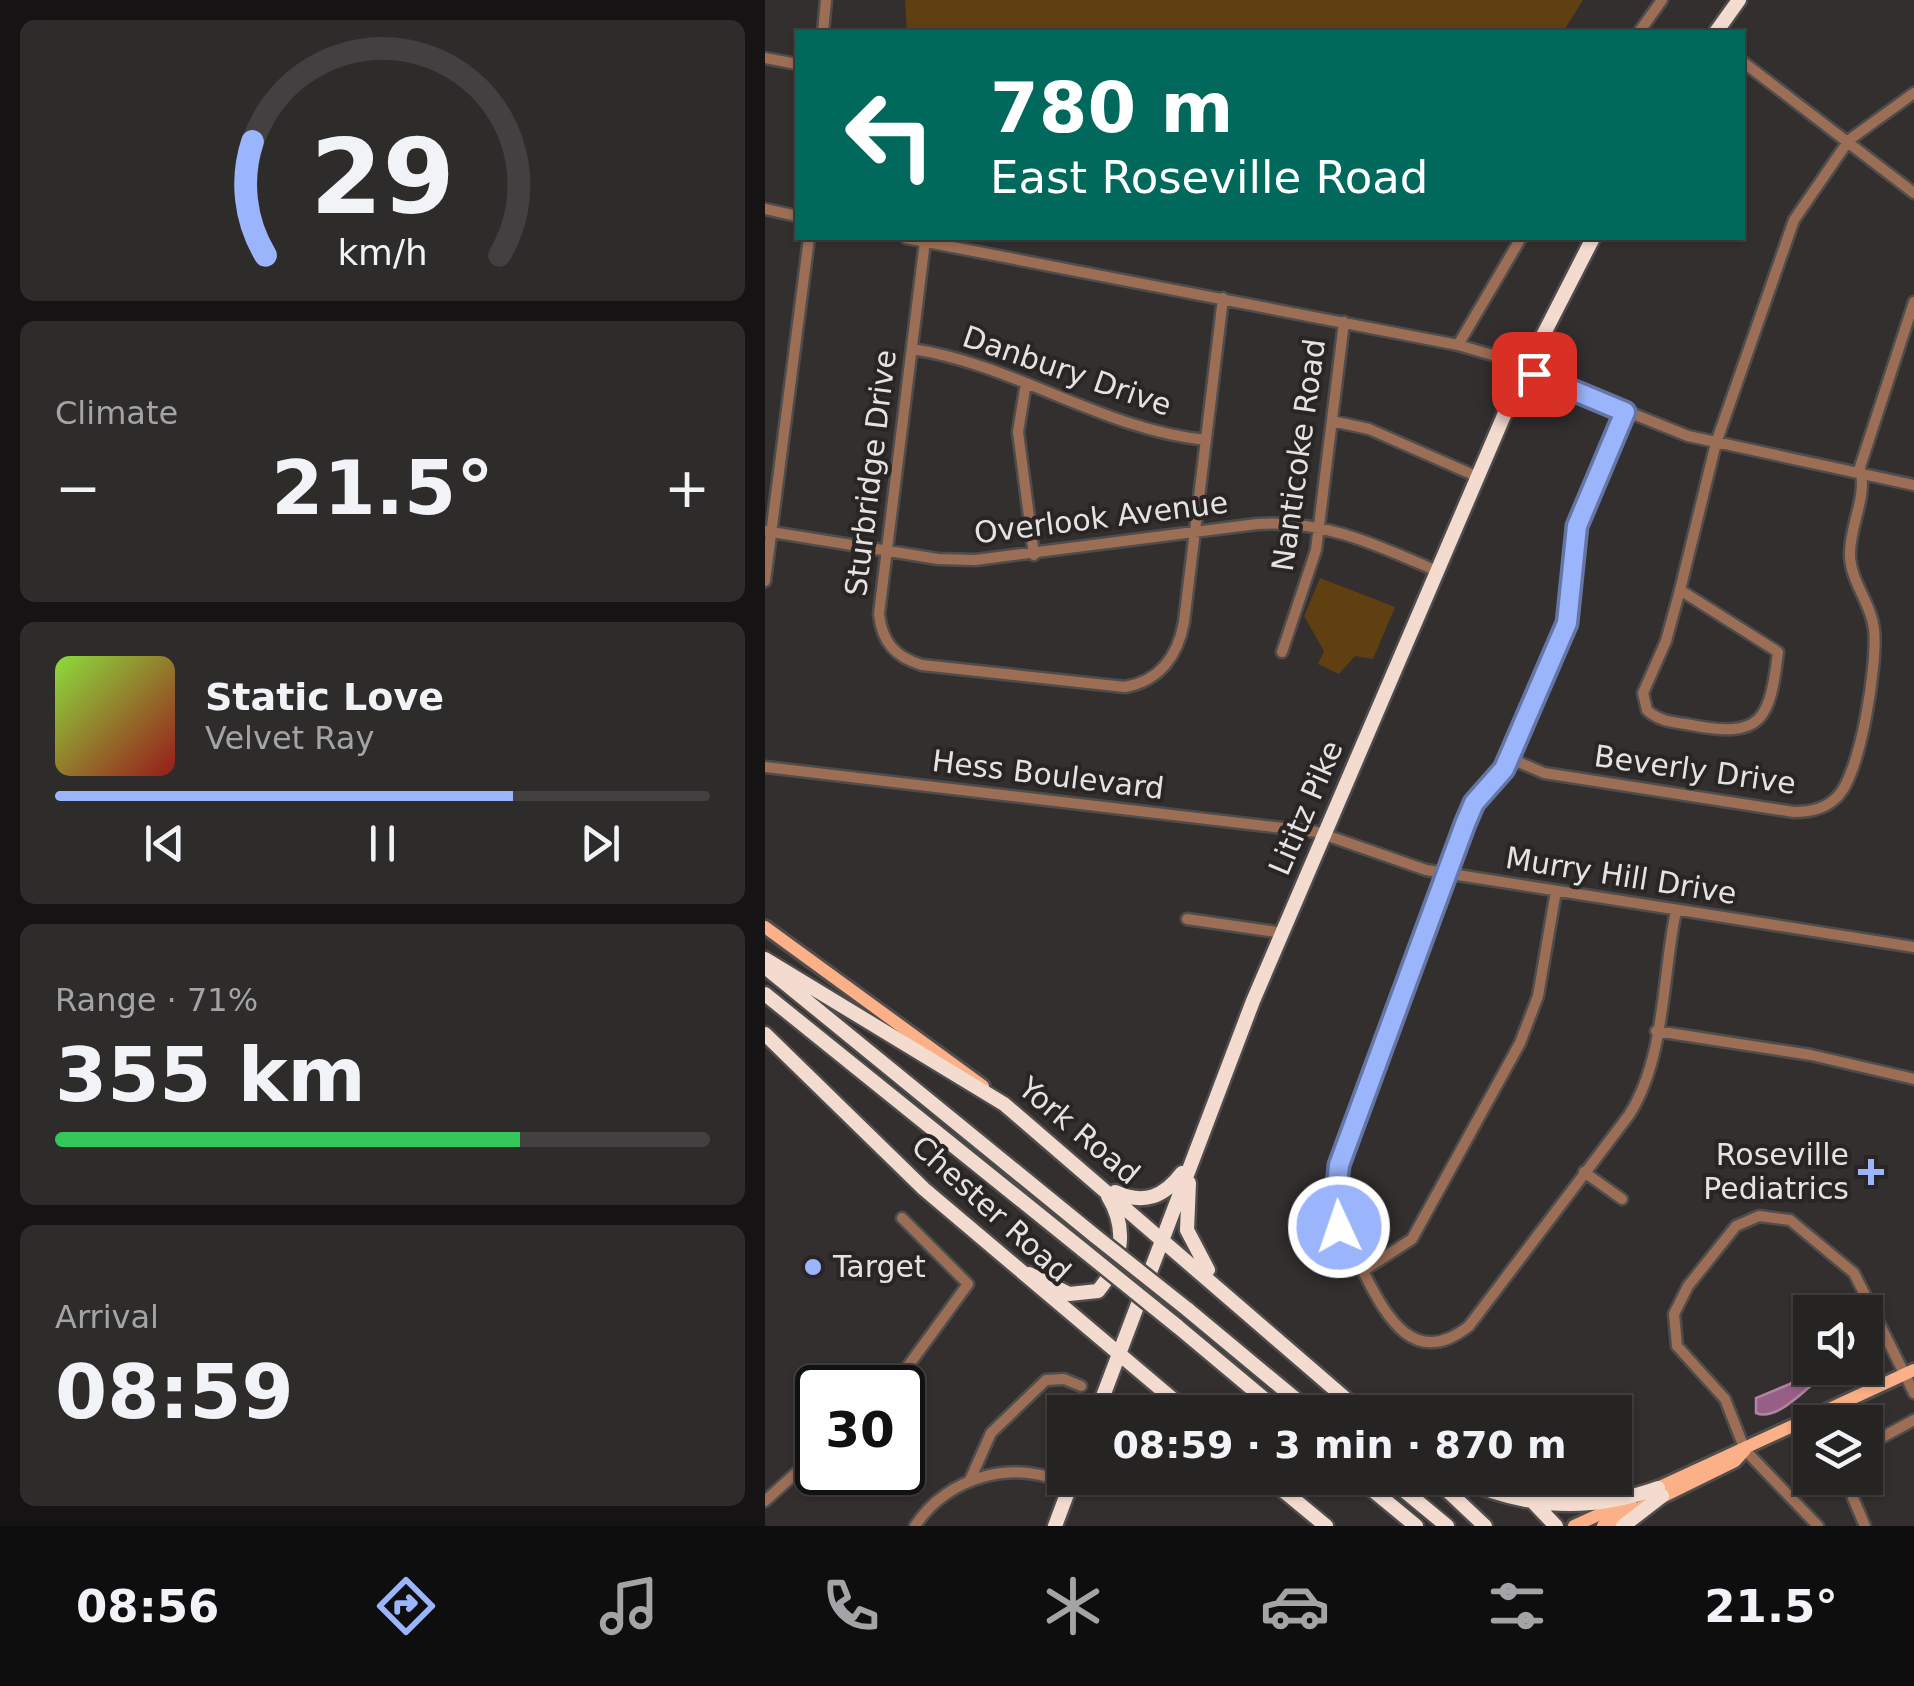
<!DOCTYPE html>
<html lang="en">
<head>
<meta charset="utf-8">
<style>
  :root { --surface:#262323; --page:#2e2b2b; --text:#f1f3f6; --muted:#a4a4a6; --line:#424041; --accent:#9bb5fd }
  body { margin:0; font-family:"DejaVu Sans",sans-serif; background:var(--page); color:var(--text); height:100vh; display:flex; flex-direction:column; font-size:38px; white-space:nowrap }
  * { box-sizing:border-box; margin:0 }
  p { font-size:32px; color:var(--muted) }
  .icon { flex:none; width:55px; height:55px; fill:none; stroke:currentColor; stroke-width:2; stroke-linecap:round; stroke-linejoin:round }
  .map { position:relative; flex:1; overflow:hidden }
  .drawer { display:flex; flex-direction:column; gap:20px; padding:20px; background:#151313; width:765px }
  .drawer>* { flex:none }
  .banner { position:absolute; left:30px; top:30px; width:950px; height:210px; border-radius:0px; box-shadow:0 2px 8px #0004,0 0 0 2px var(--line); background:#00695c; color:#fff; overflow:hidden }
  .fabs { position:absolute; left:1028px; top:1295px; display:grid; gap:20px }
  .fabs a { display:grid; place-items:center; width:90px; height:90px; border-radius:0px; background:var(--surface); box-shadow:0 2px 8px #0004,0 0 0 2px var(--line); font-size:50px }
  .speed { position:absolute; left:30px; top:1365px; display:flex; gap:20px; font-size:50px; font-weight:700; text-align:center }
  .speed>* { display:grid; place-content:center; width:130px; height:130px; border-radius:50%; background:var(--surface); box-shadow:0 2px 8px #0004,0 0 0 2px var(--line); line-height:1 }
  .speed .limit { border:5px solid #111; border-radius:15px; background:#fff; color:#111 }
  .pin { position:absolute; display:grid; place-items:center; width:85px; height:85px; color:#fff; margin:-42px; border-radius:20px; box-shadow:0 5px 15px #0006 }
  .me { position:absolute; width:110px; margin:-55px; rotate:357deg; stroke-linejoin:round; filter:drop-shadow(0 0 8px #0008) }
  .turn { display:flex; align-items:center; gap:35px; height:210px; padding:0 30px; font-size:45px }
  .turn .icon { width:130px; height:130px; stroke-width:2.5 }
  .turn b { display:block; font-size:70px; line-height:85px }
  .big { font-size:75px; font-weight:800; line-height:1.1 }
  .drawer .tile { flex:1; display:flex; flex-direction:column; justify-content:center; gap:15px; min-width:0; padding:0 35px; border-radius:15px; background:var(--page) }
  .drawer .dial { align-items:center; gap:0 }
  .dial svg { height:260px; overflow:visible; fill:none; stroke:var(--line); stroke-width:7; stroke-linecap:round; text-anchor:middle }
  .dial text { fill:var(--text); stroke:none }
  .song { display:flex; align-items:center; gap:30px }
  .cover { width:120px; height:120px; border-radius:15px; background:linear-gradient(135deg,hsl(90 70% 55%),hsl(0 70% 35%)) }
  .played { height:10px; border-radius:5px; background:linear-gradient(90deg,var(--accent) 70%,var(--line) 70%) }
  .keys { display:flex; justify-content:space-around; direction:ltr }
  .heat { display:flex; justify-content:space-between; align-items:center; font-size:55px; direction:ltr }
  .charge { height:15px; border-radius:8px; background:linear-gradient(90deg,#34c759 71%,var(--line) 0) }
  .trip { position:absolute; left:282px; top:1395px; width:585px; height:100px; border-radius:0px; background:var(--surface); box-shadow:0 2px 8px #0004,0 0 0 2px var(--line); font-weight:800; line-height:100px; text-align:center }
  .tab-bar { display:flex; height:160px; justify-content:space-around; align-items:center; background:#0f0e0e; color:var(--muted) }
  .tab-bar .icon { width:70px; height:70px }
  .tab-bar .selected { color:var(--accent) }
  .tab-bar b { font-size:45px; color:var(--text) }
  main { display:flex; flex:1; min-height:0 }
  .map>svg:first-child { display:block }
  .green { fill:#604011 }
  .water { fill:#975e86; stroke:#ae86a2; stroke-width:2.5 }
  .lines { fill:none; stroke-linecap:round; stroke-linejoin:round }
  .minor-casing { stroke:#4f4c4c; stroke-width:15 }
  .major-casing { stroke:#4f4c4c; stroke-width:18 }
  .highway-casing { stroke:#4f4c4c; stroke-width:19 }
  .minor { stroke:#9c6e55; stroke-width:10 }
  .major { stroke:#fbb087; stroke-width:12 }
  .highway { stroke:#f3dbcf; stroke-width:14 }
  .highway-bridge-casing { stroke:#4f4c4c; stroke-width:19; stroke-linecap:butt }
  .highway-bridge { stroke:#f3dbcf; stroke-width:14 }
  .route-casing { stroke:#6576a4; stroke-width:25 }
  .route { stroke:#9bb5fd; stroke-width:18 }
  .poi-dot { fill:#9bb5fd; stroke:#292525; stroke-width:4 }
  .labels { text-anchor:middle; stroke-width:8; stroke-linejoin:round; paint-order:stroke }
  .street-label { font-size:30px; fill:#e5e3e2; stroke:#292525 }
  .poi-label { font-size:30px; fill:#e5e3e2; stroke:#292525; text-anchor:end }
</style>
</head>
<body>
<main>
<section class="drawer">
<div class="tile dial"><svg viewBox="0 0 100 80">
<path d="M14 69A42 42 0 1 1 86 69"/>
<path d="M14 69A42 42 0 0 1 10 34" stroke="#9bb5fd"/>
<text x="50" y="56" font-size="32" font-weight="700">29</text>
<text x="50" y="72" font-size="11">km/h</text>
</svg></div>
<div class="tile"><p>Climate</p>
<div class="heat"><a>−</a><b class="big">21.5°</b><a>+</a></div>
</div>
<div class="tile">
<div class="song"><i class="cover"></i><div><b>Static Love</b><p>Velvet Ray</p></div></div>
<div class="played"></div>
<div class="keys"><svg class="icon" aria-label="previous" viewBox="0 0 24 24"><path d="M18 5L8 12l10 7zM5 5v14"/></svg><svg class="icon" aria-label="pause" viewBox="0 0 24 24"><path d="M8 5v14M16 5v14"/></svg><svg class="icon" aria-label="next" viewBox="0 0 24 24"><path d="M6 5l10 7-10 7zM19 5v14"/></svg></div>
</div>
<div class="tile"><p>Range · 71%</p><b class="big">355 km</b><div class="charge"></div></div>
<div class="tile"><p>Arrival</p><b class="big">08:59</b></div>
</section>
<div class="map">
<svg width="1149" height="1526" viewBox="0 0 1149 1526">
  <rect width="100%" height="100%" fill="#332f2f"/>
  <path class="green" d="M140,0H818L798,32H142Z
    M555,578L630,607L608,659L590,656L574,674L553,664L559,651L539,616Z"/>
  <path class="water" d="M1045,1363V1368H1085C1073,1377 1058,1376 1048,1384C1034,1395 1010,1421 991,1413V1398L1025,1384Z"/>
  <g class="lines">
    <defs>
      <path id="minor" d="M58,32L61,0
        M874,32L897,0
        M0,58L32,64
        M978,62L1149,193
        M0,209L32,216
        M141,238L693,345L755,363L769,374L923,436L1149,485
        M160,241L114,614C117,642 130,657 157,665L360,687C395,681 413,655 419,622L458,298
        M693,345L756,238
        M147,349C249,364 338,430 441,440
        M261,383L253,432L269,555
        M860,412L812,526L802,623L739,769L709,803L699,824L574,1165C571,1180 568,1196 570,1212C575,1235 589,1254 600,1275C622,1318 650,1369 704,1326L864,1115C901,1057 897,976 911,911
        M567,421L604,429L713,477
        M0,531L173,559L210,560L492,524C558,519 612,545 672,571
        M0,581L44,238
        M915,590L951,443L1029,220L1084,140L1149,93
        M915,590L1013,652C1005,720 997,739 926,725C910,722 894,722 882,710L878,693L901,641Z
        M517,652L551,550L579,322
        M744,758L779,773L1029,812C1044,812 1060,809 1071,798C1096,776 1113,661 1109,629C1106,603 1086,582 1085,556C1084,525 1103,498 1095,467L1149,302
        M0,767L552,832L661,870L1149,947
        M422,919L518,933
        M891,1031L1046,1055L1149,1079
        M819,1172L857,1199
        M598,1271L647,1239L755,1043L773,996L791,891
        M127,1388L203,1284L137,1218
        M1100,1457L1114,1439L1149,1420
        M1091,1478L1088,1498L1100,1526
        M205,1480L226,1433L281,1380L299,1379L316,1386
        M0,1501L52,1454
        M150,1526C182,1476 252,1457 305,1486
        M1053,1526L980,1450L960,1399L912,1346L909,1314L923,1286L971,1226L994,1216L1025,1220L1089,1273L1149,1393"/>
      <path id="major" d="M0,927L218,1086
        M884,1492L1149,1370
        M809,1526L866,1500
        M838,1526L970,1461L980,1450"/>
      <path id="highway" d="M951,32L974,0
        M0,959L239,1104L596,1412
        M5,971L330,1236
        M0,994L318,1250
        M0,1034L159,1189L423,1412
        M424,1183L422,1230L443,1270
        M350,1192C379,1205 399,1197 417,1173
        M264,1274L304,1294L333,1291C357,1262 363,1229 343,1196
        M422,1309L546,1412
        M412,1326L515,1412
        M332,1412L488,1001L749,392L828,238
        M503,1478L561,1526
        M593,1478L651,1526
        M624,1478L682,1526
        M669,1478L720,1526
        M694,1478C759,1509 826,1512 893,1488
        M768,1502L791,1526
        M290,1526L308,1478
        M858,1526L897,1496"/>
    </defs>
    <use href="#minor" class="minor-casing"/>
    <use href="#major" class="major-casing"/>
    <use href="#highway" class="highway-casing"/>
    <use href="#minor" class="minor"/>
    <use href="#major" class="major"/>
    <use href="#highway" class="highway"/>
    <defs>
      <path id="highway-bridge" d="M330,1236L422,1309
        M318,1250L412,1326"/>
    </defs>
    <use href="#highway-bridge" class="highway-bridge-casing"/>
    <use href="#highway-bridge" class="highway-bridge"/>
  </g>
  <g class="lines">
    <defs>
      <path id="route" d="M574,1227L570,1206L574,1165L700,824L709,803L739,769L802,623L812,526L860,412L769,374"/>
    </defs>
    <use href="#route" class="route-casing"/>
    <use href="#route" class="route"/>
  </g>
  <g class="poi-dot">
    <path d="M1101 1157h10v10h10v10h-10v10h-10v-10h-10v-10h10z"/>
    <circle cx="48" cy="1267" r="10"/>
  </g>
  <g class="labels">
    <g class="street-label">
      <text transform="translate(302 371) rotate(19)" y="10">Danbury Drive</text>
      <text transform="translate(534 455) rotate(-82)" y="10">Nanticoke Road</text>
      <text transform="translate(106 473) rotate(-83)" y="10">Sturbridge Drive</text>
      <text transform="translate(336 518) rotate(-7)" y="10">Overlook Avenue</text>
      <text transform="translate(930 770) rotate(8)" y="10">Beverly Drive</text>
      <text transform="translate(283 775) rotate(7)" y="10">Hess Boulevard</text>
      <text transform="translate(541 808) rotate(-67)" y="10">Lititz Pike</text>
      <text transform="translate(856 876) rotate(9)" y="10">Murry Hill Drive</text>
      <text transform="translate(314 1131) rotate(40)" y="10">York Road</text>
      <text transform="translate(226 1209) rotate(42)" y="10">Chester Road</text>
    </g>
    <g class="poi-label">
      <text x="1084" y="1165">Roseville<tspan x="1084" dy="34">Pediatrics</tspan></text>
      <text x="68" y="1277" text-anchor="start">Target</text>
    </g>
  </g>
</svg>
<div class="fabs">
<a><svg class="icon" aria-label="sound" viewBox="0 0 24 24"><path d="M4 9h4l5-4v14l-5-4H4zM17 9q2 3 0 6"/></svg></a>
<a><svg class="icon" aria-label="layers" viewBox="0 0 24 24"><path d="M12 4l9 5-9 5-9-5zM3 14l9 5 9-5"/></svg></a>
</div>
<div class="speed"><div class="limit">30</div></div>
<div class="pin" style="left:769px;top:374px;background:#d93025"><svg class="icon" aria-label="arrive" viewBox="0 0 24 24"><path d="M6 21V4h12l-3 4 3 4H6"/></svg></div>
<svg class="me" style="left:574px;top:1227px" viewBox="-20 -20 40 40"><circle r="17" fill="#9bb5fd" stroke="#fff" stroke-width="3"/><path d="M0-11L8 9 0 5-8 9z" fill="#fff"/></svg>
<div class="trip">08:59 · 3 min · 870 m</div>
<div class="banner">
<div class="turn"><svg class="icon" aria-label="left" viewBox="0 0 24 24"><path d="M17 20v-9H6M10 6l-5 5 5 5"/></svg><div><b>780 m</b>East Roseville Road</div></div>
</div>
</div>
</main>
<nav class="tab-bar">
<b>08:56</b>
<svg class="icon selected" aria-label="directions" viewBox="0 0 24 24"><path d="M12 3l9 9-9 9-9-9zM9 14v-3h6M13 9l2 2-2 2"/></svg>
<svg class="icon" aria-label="music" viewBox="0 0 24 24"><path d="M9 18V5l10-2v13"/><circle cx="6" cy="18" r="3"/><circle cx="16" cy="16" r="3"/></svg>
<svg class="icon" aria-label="phone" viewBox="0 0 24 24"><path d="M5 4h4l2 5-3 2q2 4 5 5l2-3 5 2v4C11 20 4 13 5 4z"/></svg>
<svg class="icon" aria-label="climate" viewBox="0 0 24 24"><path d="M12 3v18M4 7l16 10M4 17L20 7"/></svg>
<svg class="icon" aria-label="car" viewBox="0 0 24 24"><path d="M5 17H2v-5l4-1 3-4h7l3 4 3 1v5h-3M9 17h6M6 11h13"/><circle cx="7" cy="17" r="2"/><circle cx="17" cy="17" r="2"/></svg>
<svg class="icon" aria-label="filters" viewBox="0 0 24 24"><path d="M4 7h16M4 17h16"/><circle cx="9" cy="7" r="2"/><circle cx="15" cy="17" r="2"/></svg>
<b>21.5°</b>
</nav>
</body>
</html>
